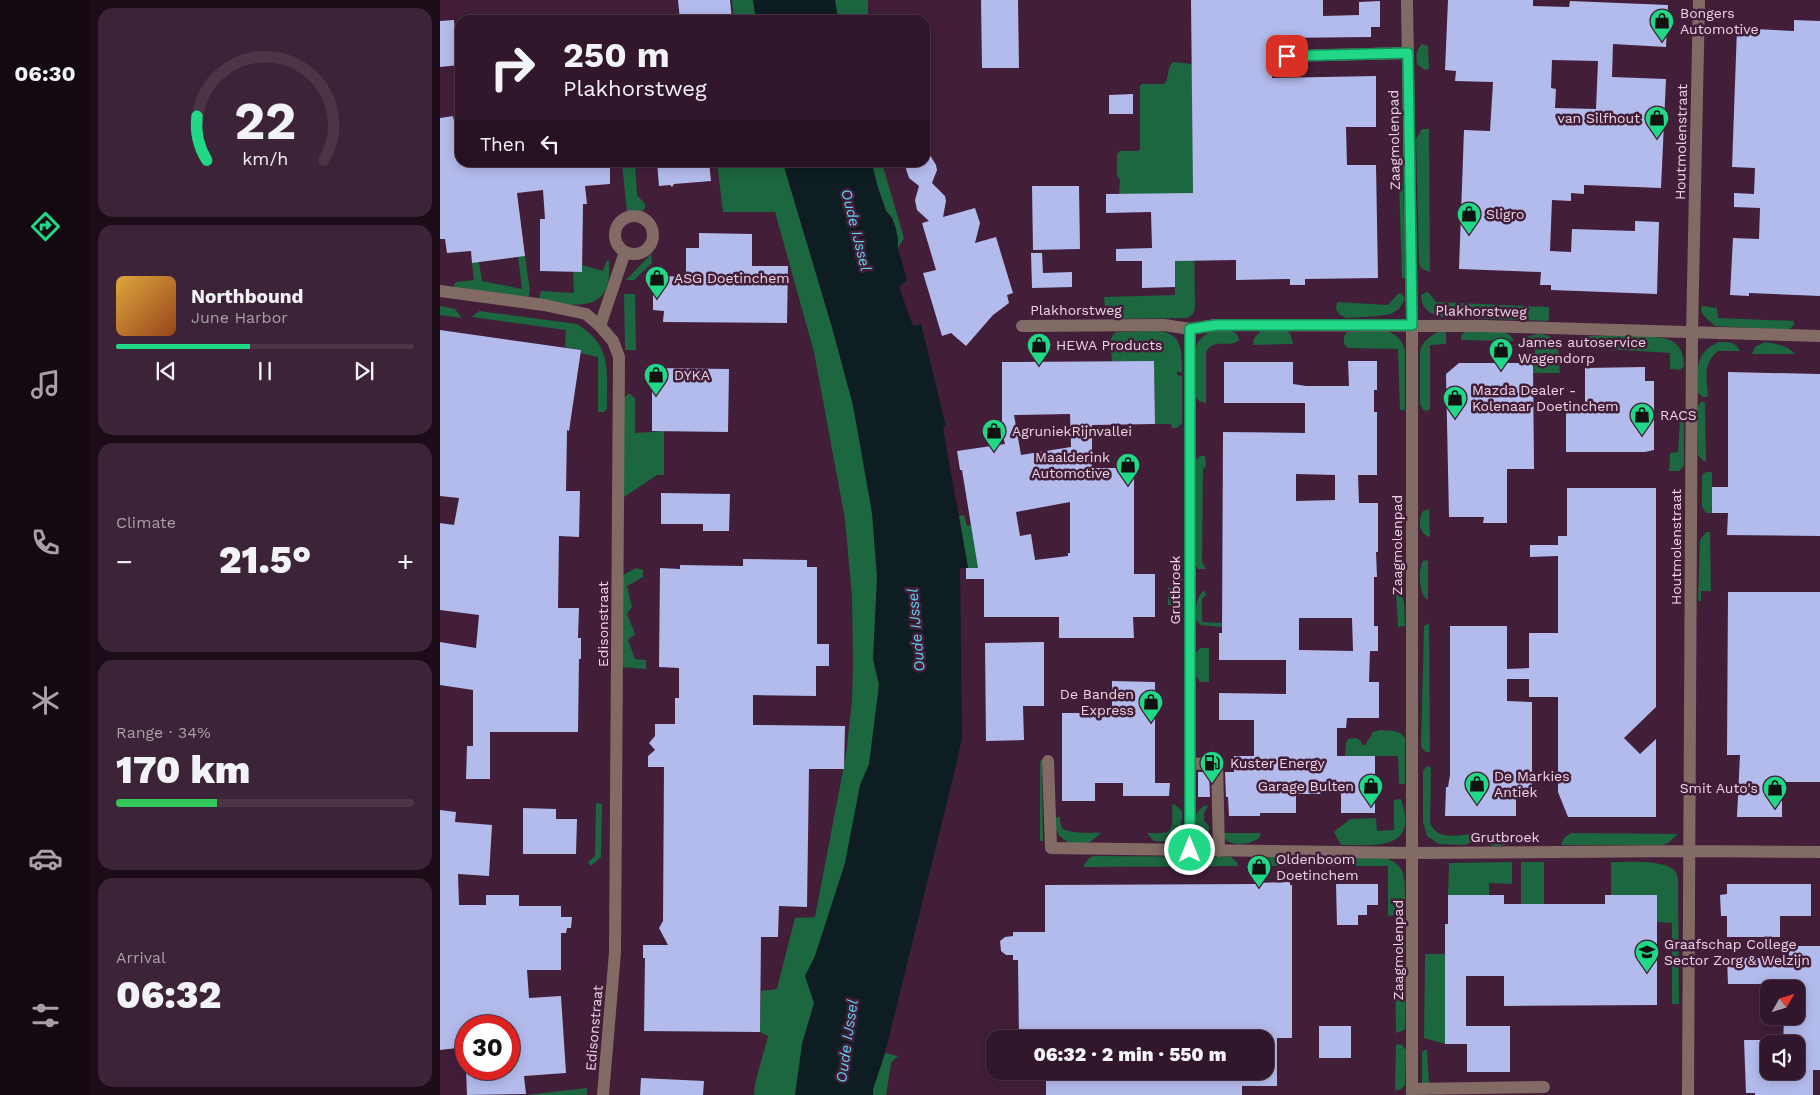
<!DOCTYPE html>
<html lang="en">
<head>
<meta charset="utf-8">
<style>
  :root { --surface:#32162b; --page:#3d2337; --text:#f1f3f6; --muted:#a89fa9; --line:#4d3547; --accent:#21d887 }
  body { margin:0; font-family:"Work Sans",sans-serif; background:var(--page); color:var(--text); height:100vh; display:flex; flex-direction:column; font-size:19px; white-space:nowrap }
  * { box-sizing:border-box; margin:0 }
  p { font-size:16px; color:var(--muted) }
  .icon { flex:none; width:28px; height:28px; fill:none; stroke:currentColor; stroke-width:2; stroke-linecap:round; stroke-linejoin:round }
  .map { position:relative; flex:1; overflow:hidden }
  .sheet { display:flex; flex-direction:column; gap:8px; padding:8px; background:#1c0c18; width:350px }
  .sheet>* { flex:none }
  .hud { position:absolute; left:15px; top:15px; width:475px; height:152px; border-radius:15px; box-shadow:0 2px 12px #0003,0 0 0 1px var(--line); background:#32162b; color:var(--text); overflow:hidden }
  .needle { width:32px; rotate:51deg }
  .buttons { position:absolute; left:1320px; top:980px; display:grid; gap:10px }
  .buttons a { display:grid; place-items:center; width:45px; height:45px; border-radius:10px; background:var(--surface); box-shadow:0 2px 12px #0003,0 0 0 1px var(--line); font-size:25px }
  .speed { position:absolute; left:15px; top:1015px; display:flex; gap:10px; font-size:25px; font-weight:700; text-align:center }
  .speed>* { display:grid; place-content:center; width:65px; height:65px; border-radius:50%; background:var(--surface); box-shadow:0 2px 12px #0003,0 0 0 1px var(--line); line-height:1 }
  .speed .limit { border:8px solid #d22; background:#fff; color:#111 }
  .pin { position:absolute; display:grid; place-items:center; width:42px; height:42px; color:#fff; margin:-21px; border-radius:10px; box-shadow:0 2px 8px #0006 }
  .me { position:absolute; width:55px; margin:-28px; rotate:0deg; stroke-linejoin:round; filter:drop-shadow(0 0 4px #0008) }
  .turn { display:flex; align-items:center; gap:18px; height:105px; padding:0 25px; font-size:22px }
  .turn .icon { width:65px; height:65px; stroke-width:2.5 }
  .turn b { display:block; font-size:35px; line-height:42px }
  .then { display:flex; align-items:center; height:48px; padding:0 25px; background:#0003; gap:10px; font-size:19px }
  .big { font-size:38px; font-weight:800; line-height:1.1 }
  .sheet .tile { flex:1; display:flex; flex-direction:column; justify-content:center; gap:8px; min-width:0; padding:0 18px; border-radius:15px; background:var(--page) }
  .sheet .dial { align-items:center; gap:0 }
  .dial svg { height:130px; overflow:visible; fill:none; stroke:var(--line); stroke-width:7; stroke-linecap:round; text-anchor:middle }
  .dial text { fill:var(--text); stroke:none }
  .song { display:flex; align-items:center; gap:15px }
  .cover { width:60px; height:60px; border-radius:8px; background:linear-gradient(135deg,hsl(40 70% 55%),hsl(20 70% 35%)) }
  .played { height:5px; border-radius:2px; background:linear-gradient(90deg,var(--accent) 45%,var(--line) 45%) }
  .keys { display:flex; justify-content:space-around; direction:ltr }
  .heat { display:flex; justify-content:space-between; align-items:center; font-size:28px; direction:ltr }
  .charge { height:8px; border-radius:4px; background:linear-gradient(90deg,#34c759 34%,var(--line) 0) }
  .trip { position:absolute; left:546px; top:1030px; width:288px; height:50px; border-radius:15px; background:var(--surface); box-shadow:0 2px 12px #0003,0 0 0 1px var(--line); font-weight:800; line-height:50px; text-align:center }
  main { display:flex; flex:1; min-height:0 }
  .dock { display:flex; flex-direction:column; width:90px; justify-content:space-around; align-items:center; background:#140911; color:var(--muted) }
  .dock .icon { width:35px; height:35px }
  .dock .selected { color:var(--accent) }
  .dock b { font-size:22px; color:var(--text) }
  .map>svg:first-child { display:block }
  .green { fill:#1c6640 }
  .water { fill:#0d1d21 }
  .building { fill:#b3bbec; fill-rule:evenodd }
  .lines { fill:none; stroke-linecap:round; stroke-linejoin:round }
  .minor { stroke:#826b65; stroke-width:12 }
  .route-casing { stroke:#158c58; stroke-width:12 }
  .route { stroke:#21d887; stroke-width:9 }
  .labels { text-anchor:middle; stroke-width:5; stroke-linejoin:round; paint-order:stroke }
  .poi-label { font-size:14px; fill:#ecd4e5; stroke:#421e39; text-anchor:start }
  .street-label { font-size:14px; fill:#ecd4e5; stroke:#421e39 }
  .water-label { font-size:15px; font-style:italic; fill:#58d5f3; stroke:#421e39 }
</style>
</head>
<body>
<main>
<nav class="dock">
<b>06:30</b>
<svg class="icon selected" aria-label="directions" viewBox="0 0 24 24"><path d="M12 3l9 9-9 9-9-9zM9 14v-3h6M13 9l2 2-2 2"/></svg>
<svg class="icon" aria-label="music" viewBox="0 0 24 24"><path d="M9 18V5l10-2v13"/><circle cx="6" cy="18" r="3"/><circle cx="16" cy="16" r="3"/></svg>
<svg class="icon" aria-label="phone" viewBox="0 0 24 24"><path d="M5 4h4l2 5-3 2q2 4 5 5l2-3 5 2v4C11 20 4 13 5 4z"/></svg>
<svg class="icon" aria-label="climate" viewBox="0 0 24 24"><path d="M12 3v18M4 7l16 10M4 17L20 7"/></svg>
<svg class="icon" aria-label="car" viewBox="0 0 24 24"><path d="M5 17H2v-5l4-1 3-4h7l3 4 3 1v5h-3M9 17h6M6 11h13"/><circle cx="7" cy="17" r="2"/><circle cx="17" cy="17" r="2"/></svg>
<svg class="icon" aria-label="filters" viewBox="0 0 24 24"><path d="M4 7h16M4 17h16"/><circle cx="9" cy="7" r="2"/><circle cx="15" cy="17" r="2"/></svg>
</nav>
<section class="sheet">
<div class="tile dial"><svg viewBox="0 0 100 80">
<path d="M14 69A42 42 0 1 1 86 69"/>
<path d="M14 69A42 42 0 0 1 8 42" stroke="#21d887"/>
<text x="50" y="56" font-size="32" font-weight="700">22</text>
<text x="50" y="72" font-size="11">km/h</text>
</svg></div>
<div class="tile">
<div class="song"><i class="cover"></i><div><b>Northbound</b><p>June Harbor</p></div></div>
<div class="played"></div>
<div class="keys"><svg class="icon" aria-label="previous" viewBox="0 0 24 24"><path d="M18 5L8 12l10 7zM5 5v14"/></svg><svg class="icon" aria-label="pause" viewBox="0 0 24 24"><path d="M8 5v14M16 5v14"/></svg><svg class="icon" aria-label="next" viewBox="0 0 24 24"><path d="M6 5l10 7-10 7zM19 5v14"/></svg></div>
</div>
<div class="tile"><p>Climate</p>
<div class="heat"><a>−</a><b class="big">21.5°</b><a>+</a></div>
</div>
<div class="tile"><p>Range · 34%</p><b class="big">170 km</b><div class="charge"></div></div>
<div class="tile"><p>Arrival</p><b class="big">06:32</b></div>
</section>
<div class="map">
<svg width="1380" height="1095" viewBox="0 0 1380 1095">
  <rect width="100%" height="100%" fill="#421e39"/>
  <path class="green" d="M292,0H313L316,20H294Z
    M395,0H428V20H398Z
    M982,44L988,46L989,69L985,70L977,64C976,56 976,51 982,44Z
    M733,62L752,64L755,308L753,314L748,318L674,319L668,316L665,309L664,297L735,295L734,212L679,194L680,179L677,176V154L680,151H698L700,149V86L702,84H724C730,78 726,68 733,62Z
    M982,129H989L990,272L982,269L979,264L976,139Z
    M182,163H195L197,195L205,204V208L201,212L192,210L187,212Z
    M277,163H343L392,327L413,405L424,460L427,466L437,532L439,685L434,764L420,785L427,810L375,956L378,982L362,1095H314L315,1084L328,1036L320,1032L321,991L337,989L355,918L375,917L406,755L412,701L413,663L412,597L405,519L374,352L335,212H283Z
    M430,163H442L464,238L458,248V239L452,218L446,211Z
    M959,183H963L966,278H962Z
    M211,254L212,263L194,280H186Z
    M85,256L90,290L89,297L15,291L14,285L16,282L34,280L32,263L39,262L42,281L82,289L78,257Z
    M167,260L169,261C173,313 140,306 102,302L99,298L101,291L134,293L133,272H142V265L163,271Z
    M987,292L989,293L996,302L1109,307V319L1107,321L1003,317C991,315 981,309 981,295Z
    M961,293L965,299L959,309L951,314L938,316L906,318L899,314L896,309L897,302L948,305L958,294Z
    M184,294H195L196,350H185Z
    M0,306L15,309L22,318L0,315Z
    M1262,306L1277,308L1278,318L1354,321C1354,326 1352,328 1347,330L1275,326L1264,316L1261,311Z
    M39,311L137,324C174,347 166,371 167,409L164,412H158V357L140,353L141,350L125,347L126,330L32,317Z
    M774,330C785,331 797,328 799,340C789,349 774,337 766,352V403C759,402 757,400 755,394C756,381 752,354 758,342C762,336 768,333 774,330Z
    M845,330L850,333L853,344L813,345L814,338L821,331Z
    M716,331C743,332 742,351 742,372H737V375L742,376V423L737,428H732L731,424H715L714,361H672C671,350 667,337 677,332Z
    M945,331C956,333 962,340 965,350V410H960L958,349L908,348L904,344V336L907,332Z
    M1029,331L1063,332L1070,335L1074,341L1021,340C1021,333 1023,333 1029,331Z
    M998,332H1006V344L990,345V409L987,411L983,410L980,404V351C982,342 990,336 998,332Z
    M1098,334C1122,334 1118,354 1120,373H1093L1096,342H1086V338L1089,336Z
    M1147,336C1165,336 1215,334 1230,340C1241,345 1244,355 1244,366L1240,370L1230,369V353L1136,347V343L1140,338Z
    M1279,342C1289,342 1295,341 1300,351H1278C1262,364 1267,378 1268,397H1263L1258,393C1257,369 1255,352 1279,342Z
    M1325,342C1337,344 1347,345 1355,354H1312L1315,347Z
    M189,393L195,398V433L224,431V475H217L184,497L183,399Z
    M1262,401L1265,403L1266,461H1263L1258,455V406Z
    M1240,419H1243L1244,422V466L1239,471H1229L1230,453L1238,452Z
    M760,456H765L766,466L763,469L762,562L766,569H758L755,563V461Z
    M1266,472H1272V513H1266L1262,507V475Z
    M989,509L990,537C978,534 978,520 983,511Z
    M524,515L527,526L531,525L538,565L595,556V560L544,568H528L519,516Z
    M1266,532H1270L1271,591H1261V601H1258L1260,540Z
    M988,560V599H986C979,592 978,569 983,561Z
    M196,568L203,570V577L187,586L192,607L187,614L195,634L188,640L195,659L206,660V669L180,667L183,575Z
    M739,575L742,580V610L738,615L737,605H728V588H737V576Z
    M764,590L766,595L762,599V622L782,623L783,627L760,625L756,620C756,608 755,599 764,590Z
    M956,592L961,593L964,602L965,626L958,627Z
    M989,623L990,752H986L981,747L984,626Z
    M760,648H769V682H760L756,676V653Z
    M940,730C950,731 959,729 965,738V784H959L958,756H905L906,743L908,739L916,738L921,741L922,745H925L933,732Z
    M602,760L603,841H600V761Z
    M987,766L991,767L990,823C997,841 1018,835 1034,834L1030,843L1024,845L999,844L987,836L983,822V771Z
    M961,799C979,851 937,845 901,845L894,832L910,819L936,818L937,831L954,830V800Z
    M156,803L162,804L161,857L151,866L148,862L155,856Z
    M734,804L742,811C743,831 735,844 714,841L707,833C734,834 733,831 732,805Z
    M764,806H768L764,813V821L769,826L768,841C756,833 749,815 764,806Z
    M620,817C620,820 620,823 621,826C625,835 651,832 661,833L650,842C630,846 615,841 614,818Z
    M784,833H820V837C812,845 791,847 784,838Z
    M1131,833L1238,834L1228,843L1222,845H1121L1124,838Z
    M1044,834H1075C1074,846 1053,849 1047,843C1045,841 1045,837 1044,834Z
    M653,856L791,857L797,862L798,866L643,867L649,858Z
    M843,856L849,861L851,866H814L817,859L822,857Z
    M886,857L945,858C966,864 965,879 965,897C965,902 966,908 963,912C960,916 952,915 948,916V866H878L881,859Z
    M1072,862V884L1049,883V895H1008L1009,863Z
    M1081,862H1104V904H1081Z
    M1171,862C1186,862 1225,859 1235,871C1237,873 1237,876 1238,879L1239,1004H1232V923L1217,922V895H1171Z
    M956,926H960L965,932V949L958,955L955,956Z
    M985,954H1005V1044L984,1038Z
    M955,967L962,971L966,975L965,1029L962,1031L956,1033Z
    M956,1044L962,1045L966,1050L965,1085L961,1089L955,1091Z
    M985,1050H987L989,1084L982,1083V1052Z
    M445,1053L458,1056L451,1063L446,1095H433V1089Z
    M147,1088V1095H86Z"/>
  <path class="water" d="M313,0H395L398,20H316Z
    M343,163H432L438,188L446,211L452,218L456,229L458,239L457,245L467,280L459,287L473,326L481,324L506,426L503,428L528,568H520L522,736L517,762L445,1053L433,1089V1095H355L362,1044L374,1003L365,976L375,956L405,863L420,785L429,764L439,685L433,659L437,577L432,513L413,405L392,327Z"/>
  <path class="building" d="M238,0H290L292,20H240Z
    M541,0H578L579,68H542Z
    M751,0H883V16L919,15V2L940,1V27H931V37L834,38V53H832V78L936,76V127H906L907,165H936L938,278L865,279V285H850V279L796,280V260L735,261V287L702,288V261H676V249L712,248L711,212L666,213V194L753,193Z
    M1008,0H1093V6L1129,7L1130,1L1228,5L1226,47L1173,44L1172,77L1226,79L1221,188L1144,185V194L1131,193V201L1112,200L1110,251L1131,252L1132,229L1195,231V221L1219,222L1217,294L1111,290V285H1100L1101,272L1019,269L1024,130L1050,131L1053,82L1015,81L1016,71L1005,70ZM1112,60L1158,61L1156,109L1115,108L1116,89L1111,88Z
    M14,20L15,33H20V65L0,67V21Z
    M1354,20L1380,21V296L1309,293V296L1290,295L1293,238L1319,239L1320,208L1294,207V193L1314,194L1315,168L1292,167L1297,28L1354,31Z
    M693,94V114H669V95Z
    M13,116L14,121L20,120V162H170V184L145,186L147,204H143L142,272L100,271V219H105L103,190L77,193L85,256L32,263L31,251L7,253L5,239H0V118Z
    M485,147L496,165L497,170L492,183L505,196L506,201L503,217L535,208L540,223L535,243L556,237L573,293L567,295L569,303L553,315L526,346L511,333L502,336L483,273L496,270L482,223L489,221L477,210L475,200L479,186L469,178L466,169L468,162H485Z
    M217,162H269L271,181L234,184L232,187L230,185L219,186Z
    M592,186H639L640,249L593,250Z
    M259,233L312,234V266H348L347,323L223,322L224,311L213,310V288H224V276L246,277V248H259Z
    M591,253H602L603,273L632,272V287L592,288Z
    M0,330L141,350L129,431L127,430L126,491H140L139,537L119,536L118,608H139L138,638H141V659H139L138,732H50V779H26L27,746H33V690L0,685V642L36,648L39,615L0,610V523L14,525L19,498L0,496Z
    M714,361L715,424L652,425V468H694V574H715V617H693L694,638H619V617H544V579H526V568H538L522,470H520L517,451L565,444L560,424H562V362ZM630,414L631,447L581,455L574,415ZM630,502V553H628V556L595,560L591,534L580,536L576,512Z
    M908,361H937V390H934V412H937V475H918L919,503H938V552H936L937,577H934V626H938V651H930L929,682H939V718H907L906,728H897V756H935V813H901V787H886L880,794H856V813H820V816H789L788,797H786L785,772H794V756H814V720H779V693L846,694V660H779V633H782L783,432L865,433V403H784V362H853V384L866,386H909ZM856,474L895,475V500L856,501ZM859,618H912L913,651L859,650Z
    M1019,363H1093L1094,469H1067V523H1043L1044,517H1009L1006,374Z
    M1205,367V381H1214V450L1205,452H1126V404H1145V368Z
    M212,368L289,369L288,432L212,431Z
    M1288,372L1380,374V536L1287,535L1288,513H1272V487H1288Z
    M1127,488H1216V707L1184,738L1200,754L1216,739V817H1128L1118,792V697H1089V679H1067V701L1092,702V788H1076V816H1005L1006,787H1008L1010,775V626H1067V669L1089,668V633H1118V556L1090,557V545H1118V536H1127Z
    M221,493L290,494L289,531H263V524H221Z
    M303,559L367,560V567H377V644H389V666H376V696L313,695V725L405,726L404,769H369L367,907L339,906L338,937H321L320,1032L204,1031L205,958H203V945H228L219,928L223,921L224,767H208V756L215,750L209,743L215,736V724H235V698H239V668L219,667L220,568L240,569V565L303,566Z
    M1288,592H1380V782H1342V817H1297L1300,755H1287Z
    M604,642V706H583L584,740L546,741L545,643Z
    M672,681L715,682V783H730L729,796H683V783H655V801H622V713H672Z
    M758,772H769L770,797H758Z
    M83,808L116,809V819H137L136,854H83Z
    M0,810L16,812L15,822L52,825L49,876L18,874L19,905H46V895H79V906H121V917H132L131,928H127L126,933H121V970H87L89,998L121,996L126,1073L84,1076L86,1094L27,1095L26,1069H69V1026H26V1047L0,1050Z
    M850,882V885H852V1038H837V1086H802V1095H606V1071H825V1039H579L578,960H573V955H566L561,951L560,941L565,937L573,936V932H605V885L815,884V883Z
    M896,884H938V905H927V915H918V925H897Z
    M1287,884H1371V916H1340V937H1287V916H1281L1280,895L1287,894Z
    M1008,895H1064V904H1165V895H1217V1005L1064,1006V976H1026V1026H1070V1072H1027V1044H1005V924H1008Z
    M1349,946H1380V1070H1373V1095H1315V1093H1306L1304,1040H1329V1071H1356V1044H1343L1344,1019H1356V984H1288L1287,958H1349Z
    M879,1026H911V1058H879Z
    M201,1078L264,1081L263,1095H200Z"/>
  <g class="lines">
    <path class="minor" d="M967,0L972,325V1095
      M847,56L968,53
      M175 235a19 19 0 1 1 38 0a19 19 0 1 1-38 0Z
      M0,291L104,305L146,314L160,326L173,341L179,357L175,952L163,1095
      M160,326L185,252
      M582,326L724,325L750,329L776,325L1043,326L1380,336
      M750,329V850
      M608,761L611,848L973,853L1249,851L1380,852
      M750,764L777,763L779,851
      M972,1089L1104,1087
      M1248,1095L1252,333L1259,0"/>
  </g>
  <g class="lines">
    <defs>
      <path id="route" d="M750,850V329L776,325H972L968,53L847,56"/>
    </defs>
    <use href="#route" class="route-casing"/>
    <use href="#route" class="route"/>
  </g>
  <defs>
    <symbol id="shop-pin" viewBox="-11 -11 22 30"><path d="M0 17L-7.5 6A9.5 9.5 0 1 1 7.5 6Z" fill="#21d887" stroke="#421e39"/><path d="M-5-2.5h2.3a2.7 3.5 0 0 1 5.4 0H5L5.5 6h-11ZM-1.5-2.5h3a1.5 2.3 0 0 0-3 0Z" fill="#111"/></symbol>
    <symbol id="fuel-pin" viewBox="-11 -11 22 30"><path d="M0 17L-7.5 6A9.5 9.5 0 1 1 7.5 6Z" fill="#21d887" stroke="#421e39"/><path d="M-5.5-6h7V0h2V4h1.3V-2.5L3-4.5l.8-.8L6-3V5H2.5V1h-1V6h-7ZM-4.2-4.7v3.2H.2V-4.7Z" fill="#111"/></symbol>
    <symbol id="university-pin" viewBox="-11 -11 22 30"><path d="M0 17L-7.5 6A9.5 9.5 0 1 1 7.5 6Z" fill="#21d887" stroke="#421e39"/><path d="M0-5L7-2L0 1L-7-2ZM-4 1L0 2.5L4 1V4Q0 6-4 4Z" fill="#111"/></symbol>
  </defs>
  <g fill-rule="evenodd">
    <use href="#shop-pin" x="1208" y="7" width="28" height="38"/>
    <use href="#shop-pin" x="1203" y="104" width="28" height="38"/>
    <use href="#shop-pin" x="1015" y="200" width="28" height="38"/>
    <use href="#shop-pin" x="203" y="264" width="28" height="38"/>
    <use href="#shop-pin" x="585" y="331" width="28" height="38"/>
    <use href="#shop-pin" x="1047" y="336" width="28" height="38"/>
    <use href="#shop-pin" x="202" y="361" width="28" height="38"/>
    <use href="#shop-pin" x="1001" y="384" width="28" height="38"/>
    <use href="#shop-pin" x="1188" y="401" width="28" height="38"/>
    <use href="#shop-pin" x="540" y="417" width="28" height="38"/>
    <use href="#shop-pin" x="674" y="451" width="28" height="38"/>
    <use href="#shop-pin" x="697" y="688" width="28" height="38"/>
    <use href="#fuel-pin" x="758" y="749" width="28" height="38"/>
    <use href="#shop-pin" x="1023" y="770" width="28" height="38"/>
    <use href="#shop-pin" x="917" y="772" width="28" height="38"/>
    <use href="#shop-pin" x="1321" y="774" width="28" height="38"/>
    <use href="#shop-pin" x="805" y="853" width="28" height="38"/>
    <use href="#university-pin" x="1193" y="938" width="28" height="38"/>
  </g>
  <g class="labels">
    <g class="poi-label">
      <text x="1240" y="18">Bongers<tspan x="1240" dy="16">Automotive</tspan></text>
      <text x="1200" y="123" text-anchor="end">van Silfhout</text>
      <text x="1046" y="219">Sligro</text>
      <text x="234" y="283">ASG Doetinchem</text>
      <text x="1078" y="347">James autoservice<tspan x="1078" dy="16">Wagendorp</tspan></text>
      <text x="616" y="350">HEWA Products</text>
      <text x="234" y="380">DYKA</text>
      <text x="1032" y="395">Mazda Dealer -<tspan x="1032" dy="16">Kolenaar Doetinchem</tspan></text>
      <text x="1220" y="420">RACS</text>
      <text x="572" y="436">AgruniekRijnvallei</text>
      <text x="670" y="462" text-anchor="end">Maalderink<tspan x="670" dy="16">Automotive</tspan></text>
      <text x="694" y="699" text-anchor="end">De Banden<tspan x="694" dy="16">Express</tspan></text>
      <text x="790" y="768">Kuster Energy</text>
      <text x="1054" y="781">De Markies<tspan x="1054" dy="16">Antiek</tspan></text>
      <text x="914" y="791" text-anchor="end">Garage Bulten</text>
      <text x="1318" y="793" text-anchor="end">Smit Auto's</text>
      <text x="836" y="864">Oldenboom<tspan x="836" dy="16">Doetinchem</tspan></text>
      <text x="1224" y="949">Graafschap College<tspan x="1224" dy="16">Sector Zorg &amp; Welzijn</tspan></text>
    </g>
    <g class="street-label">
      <text transform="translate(954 140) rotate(-91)" y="5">Zaagmolenpad</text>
      <text transform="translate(1241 142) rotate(-89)" y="5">Houtmolenstraat</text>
      <text x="636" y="315">Plakhorstweg</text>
      <text transform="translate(1041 311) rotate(1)" y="5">Plakhorstweg</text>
      <text transform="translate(957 545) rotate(-90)" y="5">Zaagmolenpad</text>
      <text transform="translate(1236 547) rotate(-90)" y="5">Houtmolenstraat</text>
      <text transform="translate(735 590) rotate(-90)" y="5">Grutbroek</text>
      <text transform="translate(163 624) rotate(-90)" y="5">Edisonstraat</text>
      <text x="1065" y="842">Grutbroek</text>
      <text transform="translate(958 950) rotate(-90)" y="5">Zaagmolenpad</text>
      <text transform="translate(154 1028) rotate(-85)" y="5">Edisonstraat</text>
    </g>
    <g class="water-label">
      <text transform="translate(416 230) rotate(76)" y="5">Oude IJssel</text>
      <text transform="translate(476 630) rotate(-95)" y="5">Oude IJssel</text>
      <text transform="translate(407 1041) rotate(-82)" y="5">Oude IJssel</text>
    </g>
  </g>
</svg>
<div class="buttons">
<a><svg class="needle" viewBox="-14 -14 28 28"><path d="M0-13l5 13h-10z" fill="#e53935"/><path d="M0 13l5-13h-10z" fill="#a89fa9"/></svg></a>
<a><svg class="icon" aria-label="sound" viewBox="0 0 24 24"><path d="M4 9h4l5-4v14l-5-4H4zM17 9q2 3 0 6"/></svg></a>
</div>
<div class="speed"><div class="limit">30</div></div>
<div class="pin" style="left:847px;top:56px;background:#d93025"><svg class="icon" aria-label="arrive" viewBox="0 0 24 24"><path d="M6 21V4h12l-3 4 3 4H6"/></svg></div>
<svg class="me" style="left:750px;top:850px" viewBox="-20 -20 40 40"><circle r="17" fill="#21d887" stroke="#fff" stroke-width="3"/><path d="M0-11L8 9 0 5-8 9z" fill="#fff"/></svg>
<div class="trip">06:32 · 2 min · 550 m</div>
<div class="hud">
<div class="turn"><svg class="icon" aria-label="right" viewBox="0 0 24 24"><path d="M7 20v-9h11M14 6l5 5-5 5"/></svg><div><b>250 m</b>Plakhorstweg</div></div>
<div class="then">Then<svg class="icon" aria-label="left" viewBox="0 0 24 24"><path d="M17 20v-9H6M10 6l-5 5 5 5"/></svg></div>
</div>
</div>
</main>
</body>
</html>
